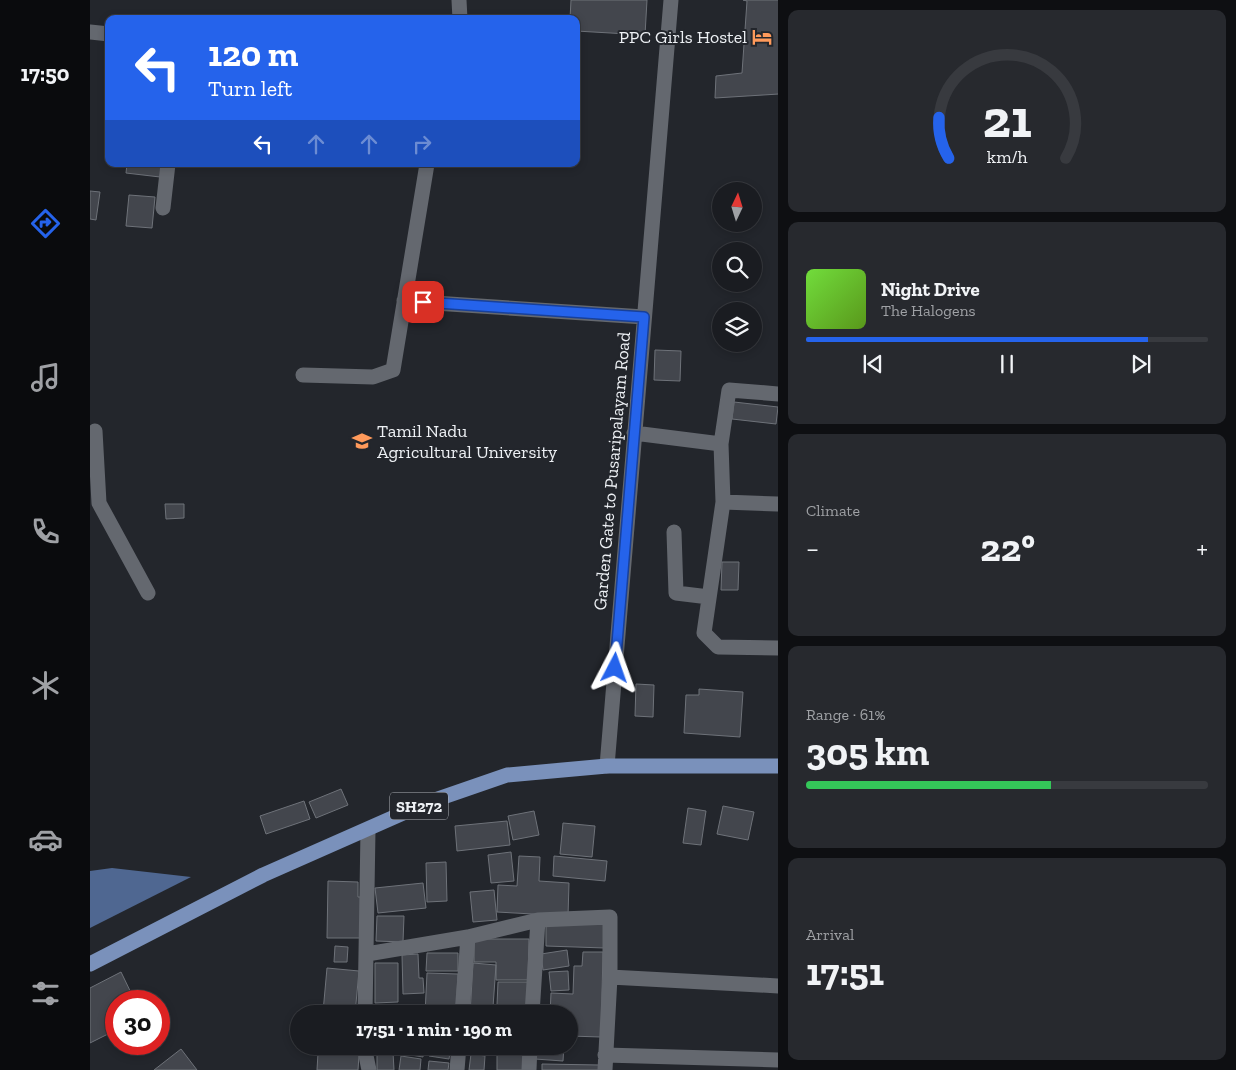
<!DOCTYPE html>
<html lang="en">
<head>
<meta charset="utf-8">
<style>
  :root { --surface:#1a1c21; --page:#27292e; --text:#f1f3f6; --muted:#9fa1a5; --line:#383a3f; --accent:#2563eb }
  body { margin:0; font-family:"Zilla Slab",serif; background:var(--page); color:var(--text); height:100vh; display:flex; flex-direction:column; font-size:19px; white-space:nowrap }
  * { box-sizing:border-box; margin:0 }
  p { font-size:16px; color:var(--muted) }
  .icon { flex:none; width:28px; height:28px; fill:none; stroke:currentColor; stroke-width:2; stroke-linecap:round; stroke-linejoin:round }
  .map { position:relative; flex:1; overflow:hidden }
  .panel { display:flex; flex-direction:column; gap:10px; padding:10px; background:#0e0f12; width:458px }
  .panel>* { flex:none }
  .banner { position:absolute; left:15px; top:15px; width:475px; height:152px; border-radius:10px; box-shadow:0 2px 8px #0003,0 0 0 1px var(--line); background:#2563eb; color:#fff; overflow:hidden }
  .needle { width:32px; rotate:4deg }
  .fabs { position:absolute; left:622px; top:182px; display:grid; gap:10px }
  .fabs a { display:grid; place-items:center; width:50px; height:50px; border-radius:50%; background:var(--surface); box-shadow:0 2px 8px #0003,0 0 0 1px var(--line); font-size:25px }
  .speed { position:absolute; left:15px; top:990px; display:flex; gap:10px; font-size:25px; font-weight:700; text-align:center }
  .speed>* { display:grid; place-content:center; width:65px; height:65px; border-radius:50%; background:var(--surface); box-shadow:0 2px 8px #0003,0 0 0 1px var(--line); line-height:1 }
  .speed .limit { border:8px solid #d22; background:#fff; color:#111 }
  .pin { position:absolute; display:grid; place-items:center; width:42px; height:42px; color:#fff; margin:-21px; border-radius:10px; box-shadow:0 2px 8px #0006 }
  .me { position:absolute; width:55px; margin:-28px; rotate:4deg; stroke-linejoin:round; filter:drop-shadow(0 0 4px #0008) }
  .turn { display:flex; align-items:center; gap:18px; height:105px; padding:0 20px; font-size:22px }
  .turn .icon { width:65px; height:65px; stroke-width:2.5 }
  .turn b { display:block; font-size:35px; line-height:42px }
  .lanes { display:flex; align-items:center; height:48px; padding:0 20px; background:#0003; justify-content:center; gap:25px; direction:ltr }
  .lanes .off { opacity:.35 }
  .big { font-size:38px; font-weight:700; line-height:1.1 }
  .panel .card { flex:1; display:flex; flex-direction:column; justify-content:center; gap:8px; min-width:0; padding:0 18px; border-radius:10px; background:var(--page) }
  .panel .dial { align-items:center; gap:0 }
  .dial svg { height:130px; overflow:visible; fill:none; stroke:var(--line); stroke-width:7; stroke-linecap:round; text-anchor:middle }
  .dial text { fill:var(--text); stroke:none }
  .song { display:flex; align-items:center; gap:15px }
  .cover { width:60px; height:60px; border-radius:8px; background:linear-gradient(135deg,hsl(100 70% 55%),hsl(90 70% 35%)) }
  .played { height:5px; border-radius:2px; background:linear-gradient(90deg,var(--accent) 85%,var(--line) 85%) }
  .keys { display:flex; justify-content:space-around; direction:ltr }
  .heat { display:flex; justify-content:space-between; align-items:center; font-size:28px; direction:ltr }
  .charge { height:8px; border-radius:4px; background:linear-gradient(90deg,#34c759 61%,var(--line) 0) }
  .trip { position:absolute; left:200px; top:1005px; width:288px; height:50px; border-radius:25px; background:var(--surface); box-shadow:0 2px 8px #0003,0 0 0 1px var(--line); font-weight:700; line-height:50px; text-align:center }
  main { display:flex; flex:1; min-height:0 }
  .tab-bar { display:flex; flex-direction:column; width:90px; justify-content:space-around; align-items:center; background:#0a0b0d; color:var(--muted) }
  .tab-bar .icon { width:35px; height:35px }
  .tab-bar .current { color:var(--accent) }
  .tab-bar b { font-size:22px; color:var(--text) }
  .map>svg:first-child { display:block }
  .water { fill:#4f6791 }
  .building { fill:#43464d; stroke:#6e7279 }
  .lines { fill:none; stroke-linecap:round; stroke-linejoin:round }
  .minor { stroke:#64686f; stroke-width:15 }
  .major { stroke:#7a91bb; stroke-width:15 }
  .route-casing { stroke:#184099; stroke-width:12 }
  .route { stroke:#2563eb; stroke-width:9 }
  .labels { text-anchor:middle; stroke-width:4; stroke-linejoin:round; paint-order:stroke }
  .shield { fill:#23262c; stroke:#b0b3b8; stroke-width:1 }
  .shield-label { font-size:16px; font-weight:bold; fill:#edf0f4 }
  .poi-label { font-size:18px; fill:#edf0f4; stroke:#23262c; text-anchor:end }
  .street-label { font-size:18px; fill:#edf0f4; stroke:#23262c }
</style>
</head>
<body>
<main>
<nav class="tab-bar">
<b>17:50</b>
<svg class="icon current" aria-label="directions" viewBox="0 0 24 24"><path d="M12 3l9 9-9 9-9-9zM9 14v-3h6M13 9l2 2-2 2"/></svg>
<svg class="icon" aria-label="music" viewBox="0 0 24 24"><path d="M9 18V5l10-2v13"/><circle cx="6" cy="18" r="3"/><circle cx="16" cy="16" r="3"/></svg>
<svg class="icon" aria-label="phone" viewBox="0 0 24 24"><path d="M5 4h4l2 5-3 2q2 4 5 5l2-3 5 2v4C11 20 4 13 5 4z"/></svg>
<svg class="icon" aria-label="climate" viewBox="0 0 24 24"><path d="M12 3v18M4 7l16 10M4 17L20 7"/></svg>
<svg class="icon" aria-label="car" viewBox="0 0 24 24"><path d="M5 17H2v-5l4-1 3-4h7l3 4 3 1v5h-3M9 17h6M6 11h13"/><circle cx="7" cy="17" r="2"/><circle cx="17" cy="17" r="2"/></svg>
<svg class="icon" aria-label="filters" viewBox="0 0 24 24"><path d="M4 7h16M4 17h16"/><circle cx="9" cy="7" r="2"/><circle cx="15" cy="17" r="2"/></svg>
</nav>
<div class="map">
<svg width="689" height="1070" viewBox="0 0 689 1070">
  <rect width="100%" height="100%" fill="#23262c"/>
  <path class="water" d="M22,868L101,877L0,928V871Z"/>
  <path class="building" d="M481,0H557L555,35L486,31V19H480Z
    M653,0H689V94L625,98L626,76L652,73L657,1Z
    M37,164H72L70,177L36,173Z
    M0,191L10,192L6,220L0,219Z
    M39,195L65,197L62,228L36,226Z
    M565,350L591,351L590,381L564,380Z
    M644,402L688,407L686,424L642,419Z
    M75,504H94V518L76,519Z
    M632,562H649L648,590H631Z
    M546,684L564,685L563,717L545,716Z
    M609,689L653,692L650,737L594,733L596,695H609Z
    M251,789L258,805L226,818L219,802Z
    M214,801L220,819L176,834L170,816Z
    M633,806L664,812L658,840L627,834Z
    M598,808L616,811L611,845L593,843Z
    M444,811L449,835L423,840L418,816Z
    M417,821L420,845L367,851L365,826Z
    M473,823L505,826L502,857L470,854Z
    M421,852L424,881L401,883L398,855Z
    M429,856L450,857L449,881L479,883L478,916L407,912L408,885L427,886Z
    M464,856L517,861L515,881L463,876Z
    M356,862L357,901L337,902L336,863Z
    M238,881L268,882V897H271L270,938H237Z
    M333,883L336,908L288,913L285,888Z
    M404,890L407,920L383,922L380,892Z
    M287,916H314L313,942L286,941Z
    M456,921L515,923V948L456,946Z
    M384,939H439L438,980H406V962H384Z
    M245,946L258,947L257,962H244Z
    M477,950L479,966L453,970L451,954Z
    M493,952H513L511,1037L479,1036V1014H460L461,993L483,994L484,966H492Z
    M337,953H368V971H336Z
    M328,954L329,978H333L334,993L313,994L312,955Z
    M285,963H308V1002L285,1003Z
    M383,963L406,965L403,1007L435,1009V1014H380Z
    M237,968L269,971L265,1014L233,1012Z
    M478,971L479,990L461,991L459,972Z
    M31,972L45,1001H26V1030L0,1043V988Z
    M337,973L368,974L366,1014H335Z
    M408,982H440V1006L407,1005Z
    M304,1006L305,1014H282L281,1007Z
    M316,1046H334L333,1057L315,1054Z
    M341,1046H361L359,1059L339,1056Z
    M406,1046H432V1049Z
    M446,1046H474L473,1061L445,1059Z
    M91,1049L107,1070H64Z
    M287,1052H303L304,1070H287Z
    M407,1052L435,1053V1070H407Z
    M228,1053L269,1055L268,1070H227Z
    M381,1054L395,1056L394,1070H379Z
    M311,1056L331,1059L330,1070H309Z
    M339,1061L359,1063L358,1070H338Z
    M452,1064L510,1065V1070H452Z"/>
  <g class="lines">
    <path class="minor" d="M369,0L370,19
      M0,32L19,34
      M73,208L78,164
      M314,301L554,317
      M213,375L283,377L303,370L337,164
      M5,431L9,503L58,593
      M544,433L631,444L639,390L689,394
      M631,444L633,502L614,633L628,647L689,648
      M633,502L687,504
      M584,532L586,593L619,597
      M517,766L581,0
      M277,954L378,937L448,920L520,917V977L515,1070
      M520,977L689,986
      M275,1014L278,830
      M372,1014L378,937
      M442,1014L448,920
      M274,1046L279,1070
      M515,1055L689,1060
      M367,1070L369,1046
      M439,1070L440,1046"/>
    <path class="major" d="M0,964L173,875L336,803L417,775L517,766H689"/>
  </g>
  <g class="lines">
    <defs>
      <path id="route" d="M333,302L554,317L525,668"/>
    </defs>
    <use href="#route" class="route-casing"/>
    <use href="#route" class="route"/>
  </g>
  <defs>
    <symbol id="hotel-bare" viewBox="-9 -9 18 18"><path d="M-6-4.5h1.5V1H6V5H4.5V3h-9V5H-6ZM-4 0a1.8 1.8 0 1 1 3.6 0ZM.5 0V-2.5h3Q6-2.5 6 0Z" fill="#ff9a5b" stroke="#23262c" stroke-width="2.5" paint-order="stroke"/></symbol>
    <symbol id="university-bare" viewBox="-9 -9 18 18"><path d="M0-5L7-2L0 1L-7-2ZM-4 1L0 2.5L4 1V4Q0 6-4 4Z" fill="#ff9a5b" stroke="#23262c" stroke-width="2.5" paint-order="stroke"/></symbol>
  </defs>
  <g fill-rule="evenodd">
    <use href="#hotel-bare" x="658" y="23" width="28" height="28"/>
    <use href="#university-bare" x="258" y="427" width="28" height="28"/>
  </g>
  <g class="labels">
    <rect class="shield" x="300" y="792.5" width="58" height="27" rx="4"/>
    <g class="shield-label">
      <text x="329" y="812">SH272</text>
    </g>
    <g class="poi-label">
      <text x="657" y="43">PPC Girls Hostel</text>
      <text x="287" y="437" text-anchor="start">Tamil Nadu<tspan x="287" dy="21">Agricultural University</tspan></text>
    </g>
    <g class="street-label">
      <text transform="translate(522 471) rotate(-85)" y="6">Garden Gate to Pusaripalayam Road</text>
    </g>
  </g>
</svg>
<div class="fabs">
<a><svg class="needle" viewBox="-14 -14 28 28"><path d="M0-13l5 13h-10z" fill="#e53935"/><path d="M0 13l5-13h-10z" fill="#9fa1a5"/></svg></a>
<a><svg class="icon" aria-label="search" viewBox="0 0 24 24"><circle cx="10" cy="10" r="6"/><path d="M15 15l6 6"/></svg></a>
<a><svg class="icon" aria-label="layers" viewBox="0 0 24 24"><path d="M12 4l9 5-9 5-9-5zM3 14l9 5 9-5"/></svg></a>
</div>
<div class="speed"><div class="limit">30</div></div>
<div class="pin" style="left:333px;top:302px;background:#d93025"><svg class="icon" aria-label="arrive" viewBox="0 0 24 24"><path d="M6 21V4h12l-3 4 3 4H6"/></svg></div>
<svg class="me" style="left:525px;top:668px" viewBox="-20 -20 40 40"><path d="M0-17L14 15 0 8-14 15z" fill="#2563eb" stroke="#fff" stroke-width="4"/></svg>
<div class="trip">17:51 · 1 min · 190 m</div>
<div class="banner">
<div class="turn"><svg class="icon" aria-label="left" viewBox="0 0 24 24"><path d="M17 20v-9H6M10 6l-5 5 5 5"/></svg><div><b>120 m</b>Turn left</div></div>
<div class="lanes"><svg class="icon" aria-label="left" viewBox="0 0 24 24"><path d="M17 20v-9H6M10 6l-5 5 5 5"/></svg><svg class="icon off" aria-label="ahead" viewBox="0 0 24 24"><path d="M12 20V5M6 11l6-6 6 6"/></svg><svg class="icon off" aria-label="ahead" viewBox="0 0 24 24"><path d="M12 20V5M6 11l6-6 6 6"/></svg><svg class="icon off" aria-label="right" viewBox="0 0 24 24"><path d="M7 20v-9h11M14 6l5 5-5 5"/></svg></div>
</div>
</div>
<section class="panel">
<div class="card dial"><svg viewBox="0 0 100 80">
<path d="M14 69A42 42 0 1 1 86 69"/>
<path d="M14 69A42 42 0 0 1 8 44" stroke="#2563eb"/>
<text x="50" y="56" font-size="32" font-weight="700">21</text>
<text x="50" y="72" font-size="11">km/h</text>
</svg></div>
<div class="card">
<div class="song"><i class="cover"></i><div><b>Night Drive</b><p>The Halogens</p></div></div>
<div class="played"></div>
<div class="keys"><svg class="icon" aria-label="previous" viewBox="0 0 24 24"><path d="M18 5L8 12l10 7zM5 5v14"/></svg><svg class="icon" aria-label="pause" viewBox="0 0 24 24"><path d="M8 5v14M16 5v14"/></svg><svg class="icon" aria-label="next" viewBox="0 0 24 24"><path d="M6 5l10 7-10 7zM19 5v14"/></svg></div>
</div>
<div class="card"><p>Climate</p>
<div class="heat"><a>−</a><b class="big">22°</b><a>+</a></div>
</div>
<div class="card"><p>Range · 61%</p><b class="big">305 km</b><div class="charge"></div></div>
<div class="card"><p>Arrival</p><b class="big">17:51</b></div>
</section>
</main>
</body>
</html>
